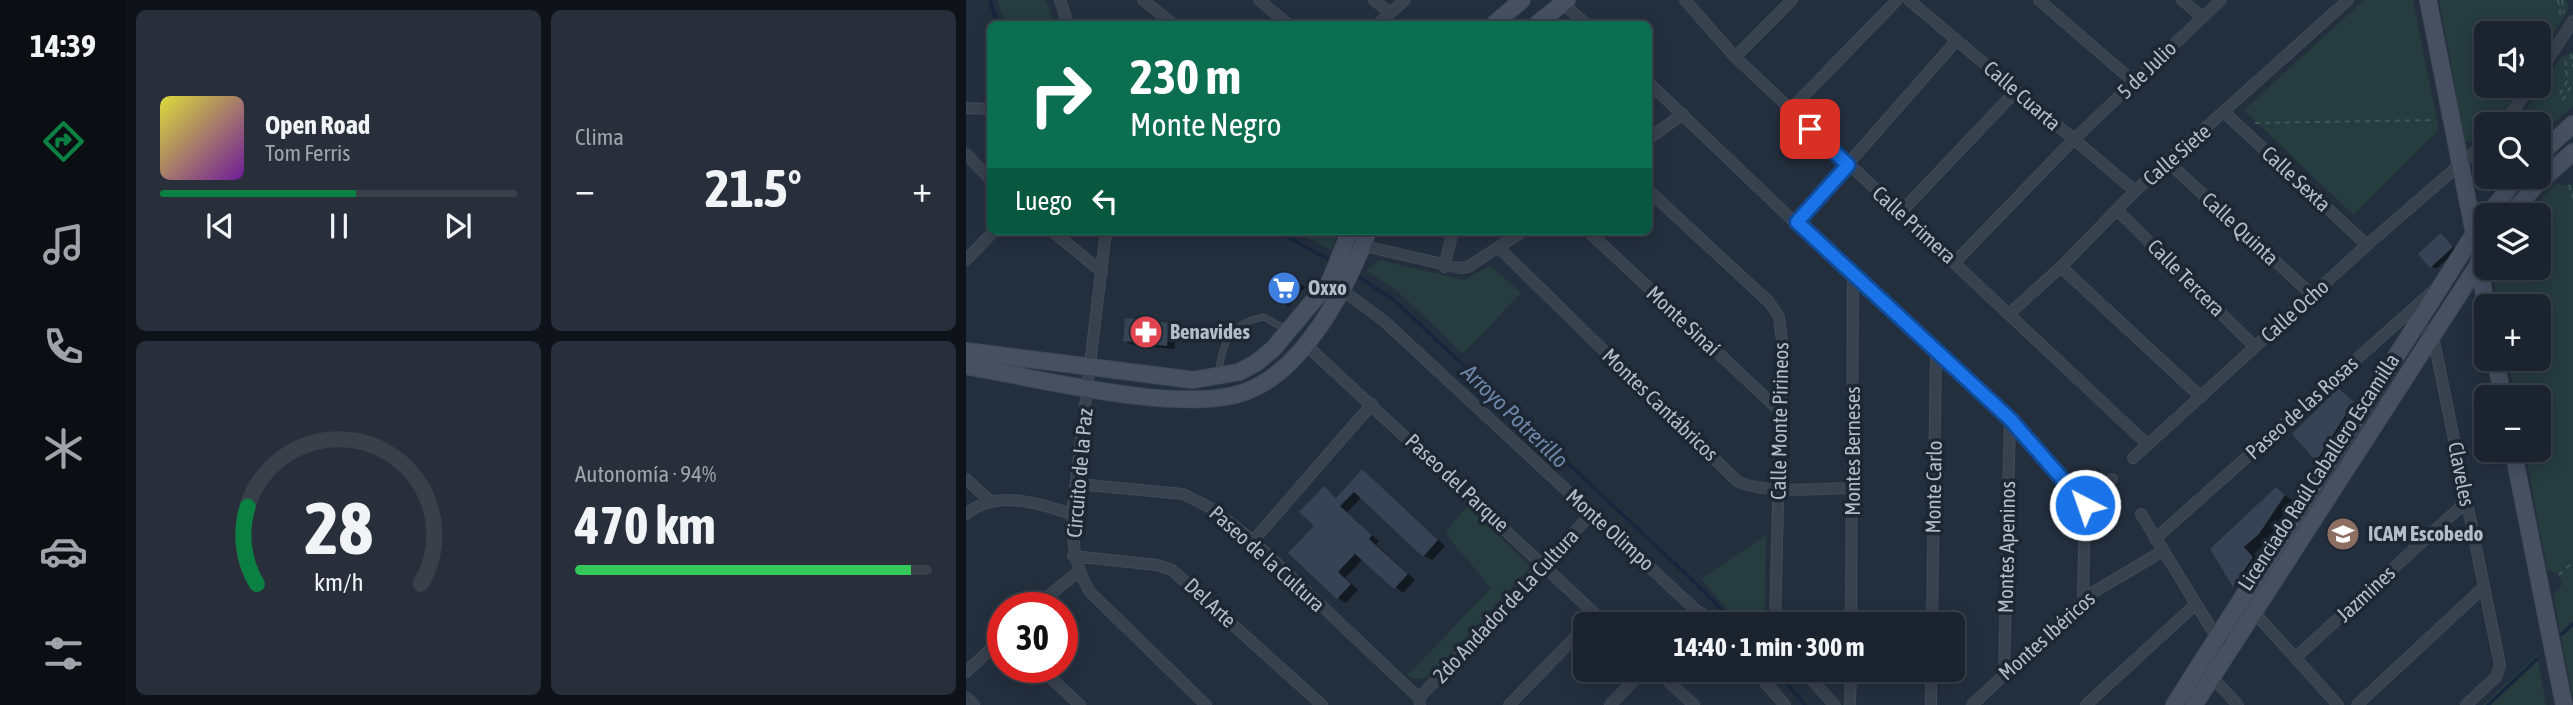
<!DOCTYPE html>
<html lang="es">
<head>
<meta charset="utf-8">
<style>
  :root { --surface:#1b232e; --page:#282f3a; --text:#f1f3f6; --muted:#a0a4aa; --line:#39404a; --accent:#0b8043 }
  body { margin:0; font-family:"Asap Condensed",sans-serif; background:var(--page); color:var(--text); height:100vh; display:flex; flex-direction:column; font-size:26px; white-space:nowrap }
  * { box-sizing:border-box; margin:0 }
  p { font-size:23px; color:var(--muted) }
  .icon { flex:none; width:38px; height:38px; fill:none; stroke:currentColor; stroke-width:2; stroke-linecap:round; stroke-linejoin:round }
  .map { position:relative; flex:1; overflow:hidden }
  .drawer { display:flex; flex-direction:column; gap:10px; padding:10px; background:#0f1319; width:840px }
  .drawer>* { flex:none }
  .banner { position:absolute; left:21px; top:21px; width:665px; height:214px; border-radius:10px; box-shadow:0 4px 18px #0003,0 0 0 2px var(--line); background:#0b6e4f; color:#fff; overflow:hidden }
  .controls { position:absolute; left:1508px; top:21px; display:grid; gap:14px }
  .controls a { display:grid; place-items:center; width:77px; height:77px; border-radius:10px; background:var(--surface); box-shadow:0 4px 18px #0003,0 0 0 2px var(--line); font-size:35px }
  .speed { position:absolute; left:21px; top:592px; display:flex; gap:14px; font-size:35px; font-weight:700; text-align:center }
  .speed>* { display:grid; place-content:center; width:91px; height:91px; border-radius:50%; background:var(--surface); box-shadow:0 4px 18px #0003,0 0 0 2px var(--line); line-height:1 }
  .speed .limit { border:10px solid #d22; background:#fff; color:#111 }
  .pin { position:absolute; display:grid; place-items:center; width:60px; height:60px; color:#fff; margin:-30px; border-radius:14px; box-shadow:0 4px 10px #0006 }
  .me { position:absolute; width:77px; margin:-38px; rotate:319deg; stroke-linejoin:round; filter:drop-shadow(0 0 5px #0008) }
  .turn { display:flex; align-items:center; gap:24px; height:147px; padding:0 28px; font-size:32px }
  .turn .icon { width:91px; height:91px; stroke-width:2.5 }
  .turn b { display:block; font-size:49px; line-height:60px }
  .then { display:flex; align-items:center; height:66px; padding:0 28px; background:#0003; gap:14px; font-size:26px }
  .big { font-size:52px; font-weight:700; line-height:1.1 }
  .drawer .widget { flex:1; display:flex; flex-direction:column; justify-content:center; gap:10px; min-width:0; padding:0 24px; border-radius:10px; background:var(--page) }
  .drawer .dial { align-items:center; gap:0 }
  .dial svg { height:182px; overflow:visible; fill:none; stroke:var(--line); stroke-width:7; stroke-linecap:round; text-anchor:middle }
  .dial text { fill:var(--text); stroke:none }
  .song { display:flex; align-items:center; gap:21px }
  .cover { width:84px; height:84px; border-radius:10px; background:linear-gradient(135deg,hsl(60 70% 55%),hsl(280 70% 35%)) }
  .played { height:7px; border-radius:4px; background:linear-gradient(90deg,var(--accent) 55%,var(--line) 55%) }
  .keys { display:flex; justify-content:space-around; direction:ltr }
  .heat { display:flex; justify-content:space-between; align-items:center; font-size:38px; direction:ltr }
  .charge { height:10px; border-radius:5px; background:linear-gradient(90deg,#34c759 94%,var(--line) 0) }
  .drawer .tiles { flex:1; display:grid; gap:10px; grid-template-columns:repeat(2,1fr) }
  .trip { position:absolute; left:607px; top:612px; width:392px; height:70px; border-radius:10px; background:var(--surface); box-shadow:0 4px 18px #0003,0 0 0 2px var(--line); font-weight:700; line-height:70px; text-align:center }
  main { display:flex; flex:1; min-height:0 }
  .dock { display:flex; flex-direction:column; width:126px; justify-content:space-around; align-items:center; background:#0b0e12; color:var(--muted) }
  .dock .icon { width:49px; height:49px }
  .dock .on { color:var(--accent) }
  .dock b { font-size:32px; color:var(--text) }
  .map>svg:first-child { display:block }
  .green { fill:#263c3f }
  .shadow { fill:#0007 }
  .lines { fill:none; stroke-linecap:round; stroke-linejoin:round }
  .stream { stroke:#17263c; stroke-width:3.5 }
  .building { fill:#364354 }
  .lane-casing { stroke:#414a57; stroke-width:7 }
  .street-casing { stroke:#414a57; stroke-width:12 }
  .secondary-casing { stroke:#414a57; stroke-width:18 }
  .path { stroke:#3f5557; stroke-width:2; stroke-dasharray:5 5; stroke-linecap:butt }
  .lane { stroke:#38414e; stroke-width:5 }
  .street { stroke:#38414e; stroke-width:10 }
  .secondary { stroke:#465061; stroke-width:16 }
  .route-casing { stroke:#114b97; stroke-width:18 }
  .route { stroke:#1a73e8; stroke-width:12 }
  .labels { text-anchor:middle; stroke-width:7; stroke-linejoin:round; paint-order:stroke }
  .street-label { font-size:21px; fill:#b4bcc9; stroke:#1d2633 }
  .poi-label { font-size:21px; font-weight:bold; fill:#b4bcc9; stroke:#1d2633; text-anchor:start }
  .water-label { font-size:23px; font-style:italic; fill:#6d86a8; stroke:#1d2633 }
</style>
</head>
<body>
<main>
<nav class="dock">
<b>14:39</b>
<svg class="icon on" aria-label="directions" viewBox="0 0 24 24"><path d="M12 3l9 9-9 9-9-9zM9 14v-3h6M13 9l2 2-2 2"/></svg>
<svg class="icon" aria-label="music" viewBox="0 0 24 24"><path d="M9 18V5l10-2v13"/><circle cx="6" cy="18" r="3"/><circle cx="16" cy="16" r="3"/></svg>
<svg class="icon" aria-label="phone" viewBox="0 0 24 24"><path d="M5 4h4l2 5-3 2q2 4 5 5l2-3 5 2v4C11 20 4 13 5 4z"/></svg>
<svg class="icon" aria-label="climate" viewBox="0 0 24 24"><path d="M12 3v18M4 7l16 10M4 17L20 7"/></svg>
<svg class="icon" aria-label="car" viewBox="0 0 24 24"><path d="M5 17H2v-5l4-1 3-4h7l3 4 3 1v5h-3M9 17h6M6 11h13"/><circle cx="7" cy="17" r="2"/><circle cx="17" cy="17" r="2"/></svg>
<svg class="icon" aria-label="filters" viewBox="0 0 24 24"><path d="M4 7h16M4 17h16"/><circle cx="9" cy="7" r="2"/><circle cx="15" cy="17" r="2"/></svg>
</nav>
<section class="drawer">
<div class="tiles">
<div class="widget">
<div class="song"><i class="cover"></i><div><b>Open Road</b><p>Tom Ferris</p></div></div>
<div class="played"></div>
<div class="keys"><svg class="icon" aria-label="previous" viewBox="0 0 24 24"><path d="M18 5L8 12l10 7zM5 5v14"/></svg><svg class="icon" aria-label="pause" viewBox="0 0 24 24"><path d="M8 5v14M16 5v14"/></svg><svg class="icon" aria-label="next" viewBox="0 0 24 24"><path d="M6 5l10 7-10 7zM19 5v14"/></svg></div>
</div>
<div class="widget"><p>Clima</p>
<div class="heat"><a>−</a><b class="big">21.5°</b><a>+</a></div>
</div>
<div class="widget dial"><svg viewBox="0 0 100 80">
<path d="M14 69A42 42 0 1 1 86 69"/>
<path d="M14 69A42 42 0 0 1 10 35" stroke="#0b8043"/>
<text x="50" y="56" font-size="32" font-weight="700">28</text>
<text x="50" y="72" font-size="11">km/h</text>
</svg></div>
<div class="widget"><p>Autonomía · 94%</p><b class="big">470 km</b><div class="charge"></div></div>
</div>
</section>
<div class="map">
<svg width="1607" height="705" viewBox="0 0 1607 705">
  <rect width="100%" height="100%" fill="#242f3e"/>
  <path class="green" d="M31,0H80L88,24H40Z
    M1398,0H1447L1473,130L1387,215L1278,110Z
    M1473,0H1601L1603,9L1573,56V33H1521V86H1554L1540,108L1505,142L1499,141Z
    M1607,52V106L1573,136V124H1551L1595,57Z
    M1521,153V177H1537L1522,194L1508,181L1506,174Z
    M1590,183L1598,186L1607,183V701L1587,594C1596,590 1598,582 1592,574L1581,570L1559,450H1573V397H1549L1542,359H1573V306H1533L1525,268H1573V215H1561Z
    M330,231H372L366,251Z
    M413,260L498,280L524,266L555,293L497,354L430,290L400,271Z
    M501,506L565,567L463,677L451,679L441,676L525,588L479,533Z
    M800,535L799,625H775L735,579Z
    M1571,655L1580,705H1517Z"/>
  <path class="shadow" d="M1475,235L1491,250L1470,269L1465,266Z
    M324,275L339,287L323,307L319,305Z
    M203,325L211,329L208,349L166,345L158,340Z
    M1372,390L1394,408L1359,464L1328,434Z
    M396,472L479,546L466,560L458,556L396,497L381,512L413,541L410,544L449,580L437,593L397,559L379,578L392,590L380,603L372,598L351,526L358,488L372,499Z
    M1311,490L1329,502L1303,539L1288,554L1297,564L1278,591L1268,585L1246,549Z"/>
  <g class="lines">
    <path class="stream" d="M24,0L31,24
      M311,231L365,261
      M387,273L429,301L739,592L769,625
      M1596,634L1607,624
      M809,670L839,705
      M1522,705L1571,659"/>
  </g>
  <path class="building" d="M1475,233L1487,247L1464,268L1452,254Z
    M319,270L336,283L318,306L301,293Z
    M159,318L204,323L201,346L157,341Z
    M1372,388L1388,402L1350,461L1326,434Z
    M396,469L472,540L457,557L388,492L374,506L406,535L403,539L442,574L428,589L389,554L372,572L385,584L371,599L322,553L348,526L333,512L358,486L370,498Z
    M1310,487L1319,495L1293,534L1278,547L1287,557L1267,587L1244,549Z"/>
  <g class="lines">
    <defs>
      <path id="lane" d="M252,375C257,342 262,324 298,317L321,330"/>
      <path id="street" d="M94,0L102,24
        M177,0L207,24
        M293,0L322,24
        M408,0L424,13
        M593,0L620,24
        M719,0L769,57L1182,445
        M943,0L1169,191
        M1073,0L1168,82
        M1216,0L1236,17
        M412,24L439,0
        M769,57L826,0
        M1573,73L1607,21
        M682,82L887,278L1044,419L1119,505L1117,601
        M0,108L24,109
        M824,110L931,0
        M1259,113L1401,245
        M1537,124L1565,86
        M682,139L717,114
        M0,154L24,179
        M1203,163L1346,295
        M682,190L803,302L813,317L816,341L809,625
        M1151,210L1289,347
        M934,213L1050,91
        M831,222L991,40
        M86,231L136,272
        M140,231L106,514C107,544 108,566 124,592L240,705
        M622,231L813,410
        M381,242L494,268L502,267L557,231
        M533,248L771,481C799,495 855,488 887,488
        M0,260L28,231
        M989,262L1107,140L1255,0
        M478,267L487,231
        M1095,267L1235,397
        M372,287L418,321L746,625
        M1043,314L1095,267L1169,191L1382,0
        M1452,325L1467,336L1534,665L1530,677L1500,705
        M339,344L641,625
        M1167,458L1401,245L1521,141
        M0,479L24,501
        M111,484L217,494L247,509L287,541L453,698L454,705
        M1119,505L1146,479
        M0,514C31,489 72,503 106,514
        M1175,514L1251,638L1265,647
        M1189,539L1467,291
        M287,541L406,404
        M107,556L191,565L206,570L356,705
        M69,607L112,572
        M1287,611L1372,705
        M724,625L736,613
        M885,625L887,278
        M966,625L970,349
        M1329,658L1501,501
        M73,667L114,705
        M690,670L728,705
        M788,670L819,705
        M836,670L869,705
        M0,672L37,638
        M1038,676L1044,419
        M1246,677L1272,705
        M0,697L8,705
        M453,698L626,513
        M543,705L620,626
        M644,705L678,670
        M884,705L885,670
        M965,705V670
        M1006,705L1126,593L1197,551
        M1120,705L1230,604
        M1391,705L1518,587"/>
      <path id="secondary" d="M1462,0L1509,238
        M528,24L556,0
        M571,24L601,0
        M1573,155L1607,124
        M1545,215L1570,185L1607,152
        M1513,260L1521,316
        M0,351L227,380L273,372L290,363L307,349L364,281L384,231
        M1529,359L1537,397
        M0,366C71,378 214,415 279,392C338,371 382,286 402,231
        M1547,450L1598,705
        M1208,705L1508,234L1551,177
        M1228,705L1521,251"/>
    </defs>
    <use href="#lane" class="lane-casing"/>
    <use href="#street" class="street-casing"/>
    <use href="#secondary" class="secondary-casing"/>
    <path class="path" d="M1592,0L1595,17
      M1596,0L1598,13
      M1605,54L1607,67
      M1594,94L1601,81L1599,56
      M1597,100L1607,82
      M1289,123L1469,120
      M1603,185L1607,198
      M1593,575L1607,562"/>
    <use href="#lane" class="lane"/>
    <use href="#street" class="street"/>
    <use href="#secondary" class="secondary"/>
  </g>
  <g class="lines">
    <defs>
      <path id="route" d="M844,129L882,165L831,222L1044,419L1119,505"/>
    </defs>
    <use href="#route" class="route-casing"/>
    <use href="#route" class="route"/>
  </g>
  <defs>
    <symbol id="supermarket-disc" viewBox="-11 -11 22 22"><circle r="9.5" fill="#3f7fe0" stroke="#1d2633"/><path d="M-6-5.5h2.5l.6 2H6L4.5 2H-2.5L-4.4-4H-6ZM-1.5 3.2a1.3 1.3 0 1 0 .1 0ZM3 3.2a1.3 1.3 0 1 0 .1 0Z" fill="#fff"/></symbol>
    <symbol id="pharmacy-disc" viewBox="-11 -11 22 22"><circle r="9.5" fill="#e0444e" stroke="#1d2633"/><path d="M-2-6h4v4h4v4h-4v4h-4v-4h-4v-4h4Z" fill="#fff"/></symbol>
    <symbol id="school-disc" viewBox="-11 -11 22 22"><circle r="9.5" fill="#8d6e63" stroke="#1d2633"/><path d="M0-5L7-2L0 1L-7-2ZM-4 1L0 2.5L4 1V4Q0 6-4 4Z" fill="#fff"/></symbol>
  </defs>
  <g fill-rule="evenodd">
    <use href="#supermarket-disc" x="299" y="269" width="38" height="38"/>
    <use href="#pharmacy-disc" x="161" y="313" width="38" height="38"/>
    <use href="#school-disc" x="1358" y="515" width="38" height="38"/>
  </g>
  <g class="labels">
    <g class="street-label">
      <text transform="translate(1181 70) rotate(-44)" y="7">5 de Julio</text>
      <text transform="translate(1056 96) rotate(41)" y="7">Calle Cuarta</text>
      <text transform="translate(1211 155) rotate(-41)" y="7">Calle Siete</text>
      <text transform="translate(1330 179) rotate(43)" y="7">Calle Sexta</text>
      <text transform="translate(948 225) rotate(42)" y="7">Calle Primera</text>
      <text transform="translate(1274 229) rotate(43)" y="7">Calle Quinta</text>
      <text transform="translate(1220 278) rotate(45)" y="7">Calle Tercera</text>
      <text transform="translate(1329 311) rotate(-42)" y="7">Calle Ocho</text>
      <text transform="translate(717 321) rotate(43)" y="7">Monte Sinaí</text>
      <text transform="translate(694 405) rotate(44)" y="7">Montes Cantábricos</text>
      <text transform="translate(1336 408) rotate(-42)" y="7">Paseo de las Rosas</text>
      <text transform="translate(814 421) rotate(-89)" y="7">Calle Monte Pirineos</text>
      <text transform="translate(887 451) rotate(-90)" y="7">Montes Berneses</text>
      <text transform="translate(1353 472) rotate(-57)" y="7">Licenciado Raúl Caballero Escamilla</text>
      <text transform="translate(114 473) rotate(-85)" y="7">Circuito de la Paz</text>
      <text transform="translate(1495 474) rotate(79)" y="7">Claveles</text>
      <text transform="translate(491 483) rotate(43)" y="7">Paseo del Parque</text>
      <text transform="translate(968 487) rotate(-89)" y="7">Monte Carlo</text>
      <text transform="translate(644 530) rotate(42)" y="7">Monte Olimpo</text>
      <text transform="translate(1041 547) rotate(-89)" y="7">Montes Apeninos</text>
      <text transform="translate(301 559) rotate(42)" y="7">Paseo de la Cultura</text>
      <text transform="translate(1400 594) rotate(-43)" y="7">Jazmines</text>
      <text transform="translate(244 603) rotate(43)" y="7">Del Arte</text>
      <text transform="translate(540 606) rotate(-47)" y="7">2do Andador de La Cultura</text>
      <text transform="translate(1081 636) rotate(-42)" y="7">Montes Ibéricos</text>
    </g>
    <g class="poi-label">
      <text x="342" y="295">Oxxo</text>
      <text x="204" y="339">Benavides</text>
      <text x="1402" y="541">ICAM Escobedo</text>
    </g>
    <g class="water-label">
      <text transform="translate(549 416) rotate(44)" y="8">Arroyo Potrerillo</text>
    </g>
  </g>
</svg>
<div class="controls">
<a><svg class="icon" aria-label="sound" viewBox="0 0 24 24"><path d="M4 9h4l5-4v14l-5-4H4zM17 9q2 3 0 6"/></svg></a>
<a><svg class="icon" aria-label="search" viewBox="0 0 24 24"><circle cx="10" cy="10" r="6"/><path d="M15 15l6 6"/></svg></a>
<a><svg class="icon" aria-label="layers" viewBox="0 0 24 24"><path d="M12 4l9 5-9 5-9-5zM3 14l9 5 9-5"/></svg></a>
<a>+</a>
<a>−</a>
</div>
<div class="speed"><div class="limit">30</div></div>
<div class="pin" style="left:844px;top:129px;background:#d93025"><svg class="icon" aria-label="arrive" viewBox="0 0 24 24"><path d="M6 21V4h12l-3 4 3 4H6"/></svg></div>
<svg class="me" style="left:1119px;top:505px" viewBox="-20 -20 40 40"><circle r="17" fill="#1a73e8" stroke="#fff" stroke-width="3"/><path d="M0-11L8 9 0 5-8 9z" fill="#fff"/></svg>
<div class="trip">14:40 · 1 min · 300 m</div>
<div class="banner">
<div class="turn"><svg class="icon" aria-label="right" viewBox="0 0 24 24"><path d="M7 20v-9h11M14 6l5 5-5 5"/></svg><div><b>230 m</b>Monte Negro</div></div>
<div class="then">Luego<svg class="icon" aria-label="left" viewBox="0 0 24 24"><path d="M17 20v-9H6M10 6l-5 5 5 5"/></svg></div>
</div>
</div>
</main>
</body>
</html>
